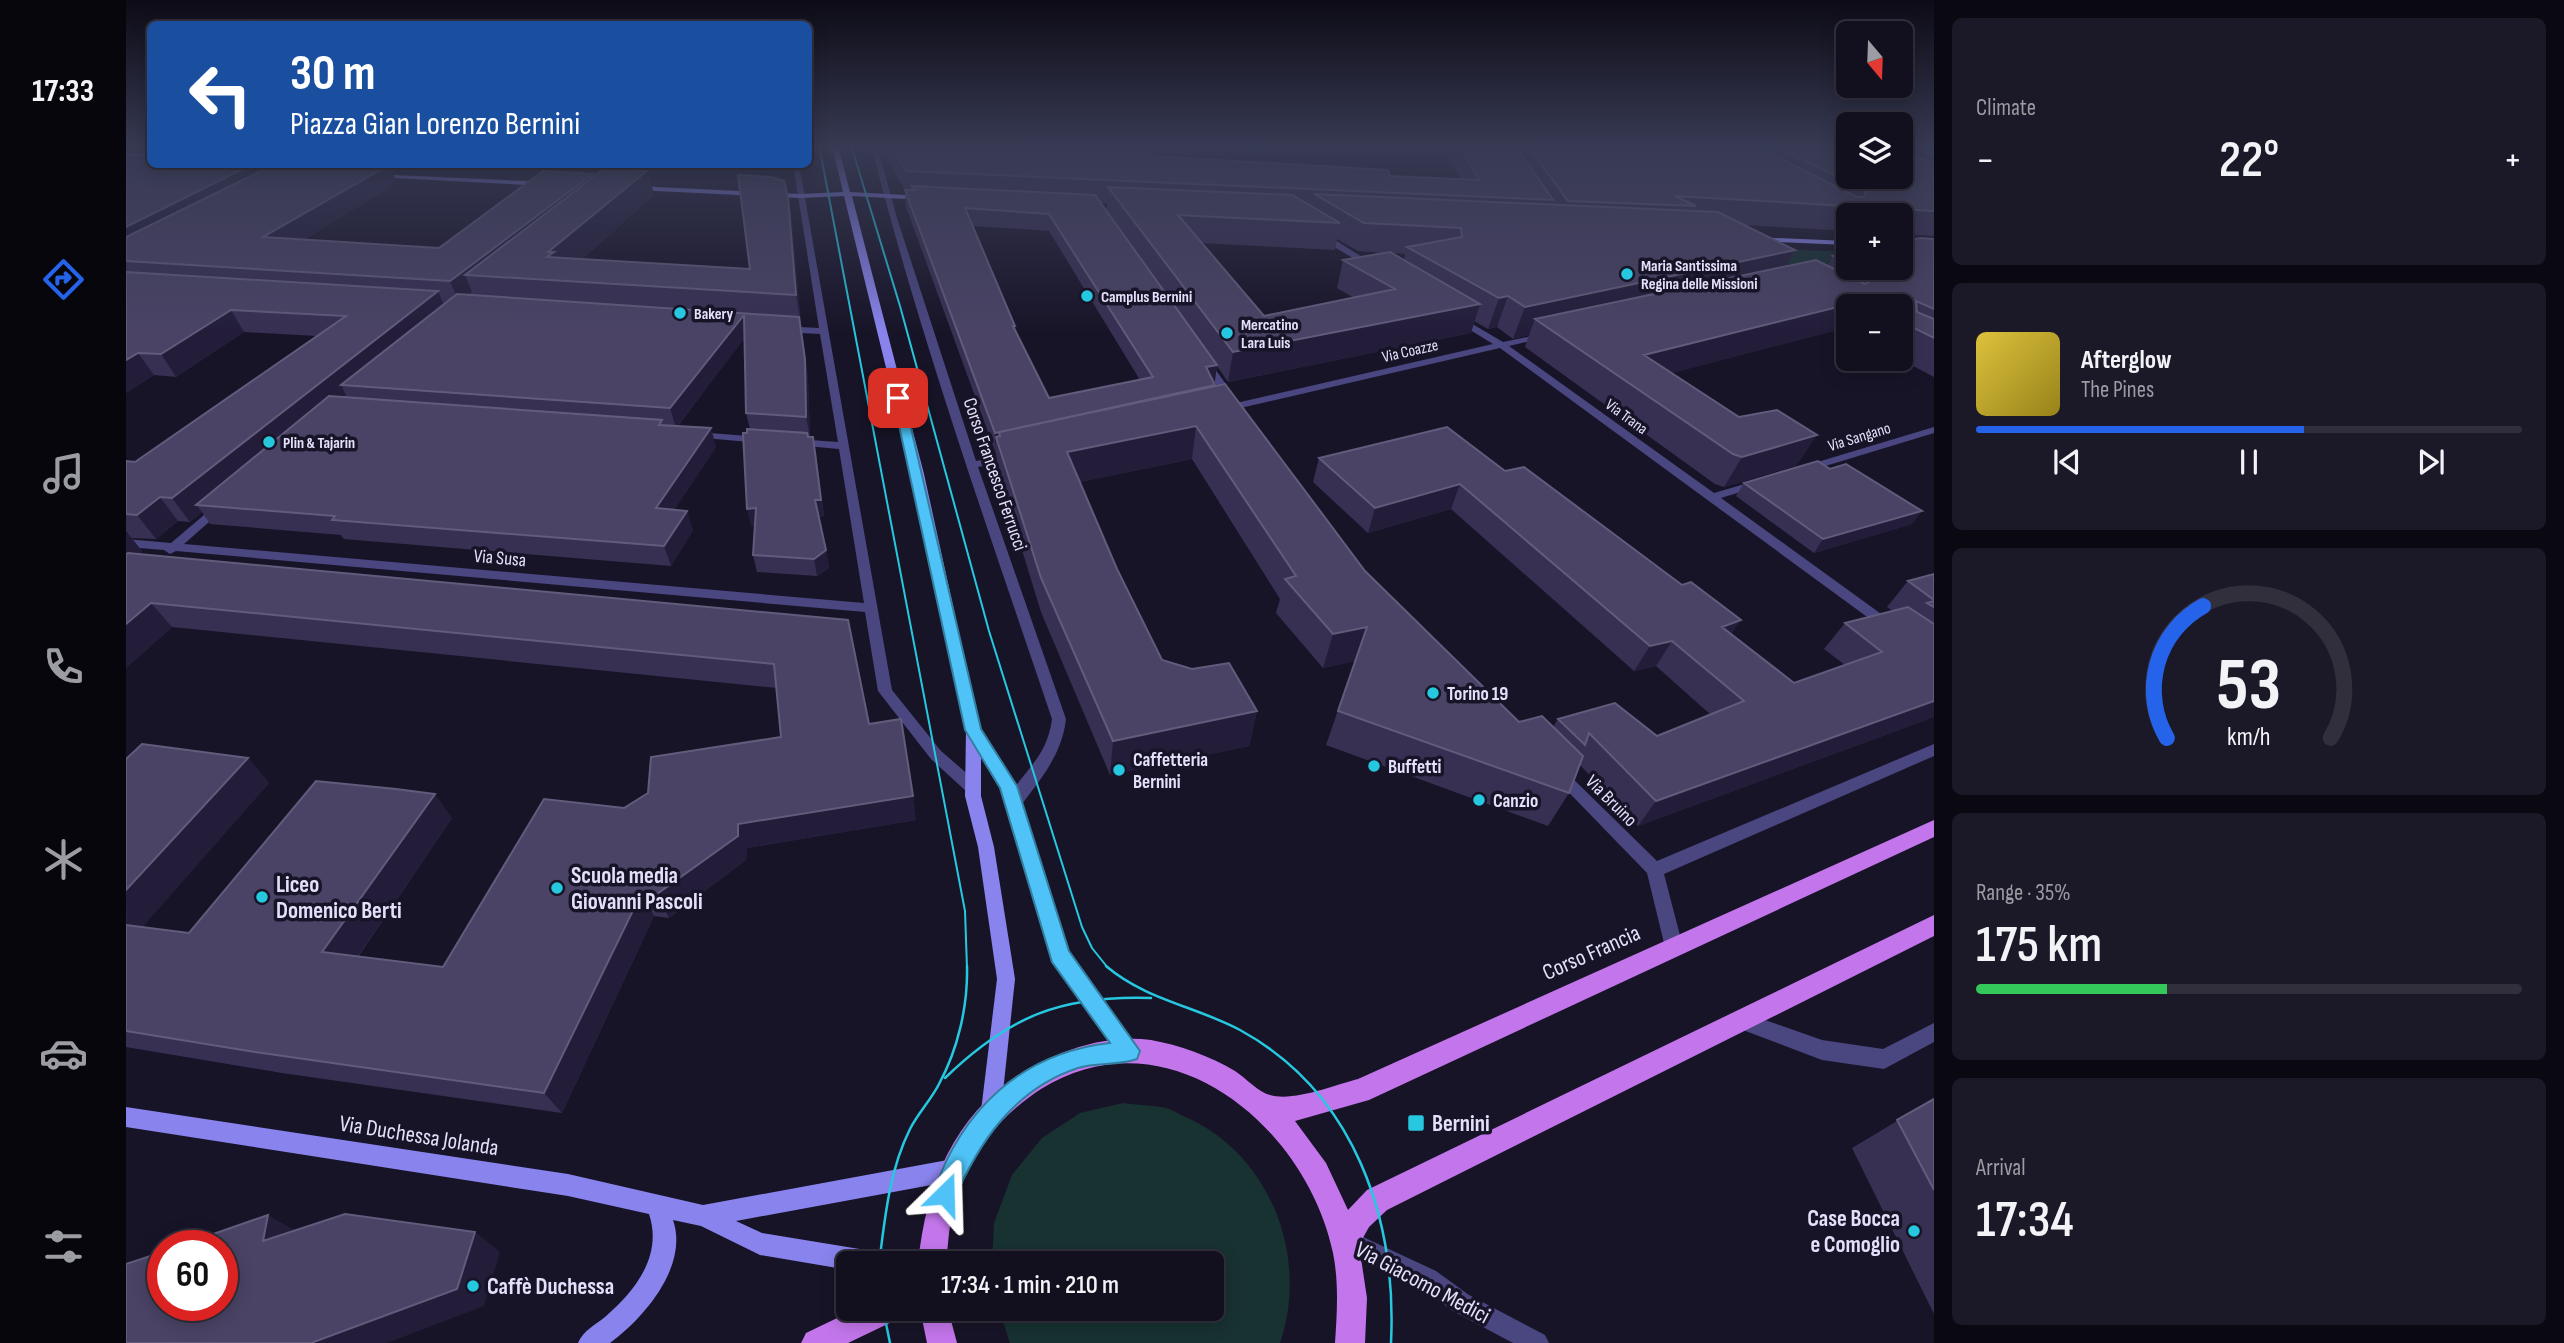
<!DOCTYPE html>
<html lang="en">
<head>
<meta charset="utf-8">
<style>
  :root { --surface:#120f1e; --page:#1b1827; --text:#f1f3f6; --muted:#9c9ca4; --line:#312f3c; --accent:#2563eb }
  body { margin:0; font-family:"Sofia Sans Condensed",sans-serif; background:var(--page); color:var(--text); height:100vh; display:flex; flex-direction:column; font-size:26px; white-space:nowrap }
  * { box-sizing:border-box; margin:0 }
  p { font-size:23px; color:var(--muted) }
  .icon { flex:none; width:38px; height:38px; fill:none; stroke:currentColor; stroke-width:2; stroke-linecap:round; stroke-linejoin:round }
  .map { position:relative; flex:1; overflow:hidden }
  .drawer { display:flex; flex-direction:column; gap:18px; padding:18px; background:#0a0810; width:630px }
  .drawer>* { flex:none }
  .hud { position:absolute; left:21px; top:21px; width:665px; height:147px; border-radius:10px; box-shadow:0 4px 18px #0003,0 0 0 2px var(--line); background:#1a4fa0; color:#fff; overflow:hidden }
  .needle { width:46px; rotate:161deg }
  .fabs { position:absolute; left:1710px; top:21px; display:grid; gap:14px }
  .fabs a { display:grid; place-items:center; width:77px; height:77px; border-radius:10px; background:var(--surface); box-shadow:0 4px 18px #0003,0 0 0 2px var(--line); font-size:35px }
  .speed { position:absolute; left:21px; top:1230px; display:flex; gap:14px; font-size:35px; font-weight:700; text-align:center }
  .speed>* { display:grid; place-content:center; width:91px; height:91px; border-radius:50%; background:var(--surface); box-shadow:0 4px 18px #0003,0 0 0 2px var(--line); line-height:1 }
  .speed .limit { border:10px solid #d22; background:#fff; color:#111 }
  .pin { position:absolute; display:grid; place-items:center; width:60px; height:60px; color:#fff; margin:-30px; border-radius:14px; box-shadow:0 4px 10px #0006 }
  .me { position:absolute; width:77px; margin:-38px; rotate:22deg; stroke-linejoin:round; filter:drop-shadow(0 0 5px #0008) }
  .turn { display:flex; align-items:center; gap:24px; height:147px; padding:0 28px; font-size:32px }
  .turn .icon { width:91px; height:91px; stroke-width:2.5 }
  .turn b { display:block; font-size:49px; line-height:60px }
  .big { font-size:52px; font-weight:600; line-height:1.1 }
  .drawer .widget { flex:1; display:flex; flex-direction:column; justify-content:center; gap:10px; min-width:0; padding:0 24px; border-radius:10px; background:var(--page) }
  .drawer .dial { align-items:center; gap:0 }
  .dial svg { height:182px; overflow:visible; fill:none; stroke:var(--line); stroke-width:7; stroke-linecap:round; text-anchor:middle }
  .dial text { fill:var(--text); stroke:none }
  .song { display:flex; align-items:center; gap:21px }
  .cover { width:84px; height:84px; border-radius:10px; background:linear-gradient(135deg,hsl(50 70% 55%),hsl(50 70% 35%)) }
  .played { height:7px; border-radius:4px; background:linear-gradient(90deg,var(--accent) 60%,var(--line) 60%) }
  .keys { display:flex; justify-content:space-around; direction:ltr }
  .heat { display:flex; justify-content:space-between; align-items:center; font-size:38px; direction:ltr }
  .charge { height:10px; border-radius:5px; background:linear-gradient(90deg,#34c759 35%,var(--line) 0) }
  .trip { position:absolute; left:710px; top:1251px; width:388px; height:70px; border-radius:10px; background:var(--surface); box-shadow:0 4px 18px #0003,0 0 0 2px var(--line); font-weight:600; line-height:70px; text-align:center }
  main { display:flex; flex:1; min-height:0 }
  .tab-bar { display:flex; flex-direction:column; width:126px; justify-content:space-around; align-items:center; background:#07060c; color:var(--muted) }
  .tab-bar .icon { width:49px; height:49px }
  .tab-bar .current { color:var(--accent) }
  .tab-bar b { font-size:32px; color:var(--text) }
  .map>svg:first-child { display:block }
  .green { fill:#183131 }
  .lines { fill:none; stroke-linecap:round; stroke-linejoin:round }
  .street { fill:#4a4680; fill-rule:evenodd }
  .secondary { fill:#8984ed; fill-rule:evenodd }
  .primary { fill:#c376eb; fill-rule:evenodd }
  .tram-far1 { stroke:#26c8e0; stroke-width:2 }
  .tram { stroke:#26c8e0; stroke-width:2.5 }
  .wall { fill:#383053; fill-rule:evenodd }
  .shaded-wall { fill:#231d3a }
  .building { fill:#4a4365; stroke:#625c7c; stroke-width:2; fill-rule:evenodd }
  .route { fill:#4fc3f7; stroke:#337fa1; stroke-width:2 }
  .poi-dot { fill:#26c8e0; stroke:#181428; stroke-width:2.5 }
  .labels { text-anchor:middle; stroke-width:7; stroke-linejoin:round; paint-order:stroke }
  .far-poi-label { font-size:16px; font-weight:bold; fill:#e4e0fb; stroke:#181428; text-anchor:start }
  .far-street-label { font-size:16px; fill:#e4e0fb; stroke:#181428 }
  .street-label { font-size:19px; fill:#e4e0fb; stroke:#181428 }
  .poi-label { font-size:19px; font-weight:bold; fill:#e4e0fb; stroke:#181428; text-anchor:start }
  .near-poi-label { font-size:23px; font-weight:bold; fill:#e4e0fb; stroke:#181428; text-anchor:start }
  .near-street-label { font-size:23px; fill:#e4e0fb; stroke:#181428 }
</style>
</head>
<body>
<main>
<nav class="tab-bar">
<b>17:33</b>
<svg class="icon current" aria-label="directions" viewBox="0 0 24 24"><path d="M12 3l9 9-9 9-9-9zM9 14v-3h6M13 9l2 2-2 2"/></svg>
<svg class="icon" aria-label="music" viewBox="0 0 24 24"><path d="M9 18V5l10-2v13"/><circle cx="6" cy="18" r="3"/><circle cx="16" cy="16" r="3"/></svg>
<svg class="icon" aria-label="phone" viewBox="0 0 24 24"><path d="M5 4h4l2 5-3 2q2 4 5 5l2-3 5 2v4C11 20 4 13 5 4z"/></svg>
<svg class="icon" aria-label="climate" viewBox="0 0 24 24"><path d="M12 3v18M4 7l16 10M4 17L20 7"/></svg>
<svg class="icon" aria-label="car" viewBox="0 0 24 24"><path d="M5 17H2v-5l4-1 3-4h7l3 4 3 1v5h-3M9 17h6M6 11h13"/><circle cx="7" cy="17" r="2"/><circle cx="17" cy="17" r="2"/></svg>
<svg class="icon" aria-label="filters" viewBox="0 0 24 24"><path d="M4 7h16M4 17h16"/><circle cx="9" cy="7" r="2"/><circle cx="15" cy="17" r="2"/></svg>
</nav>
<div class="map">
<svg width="1808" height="1343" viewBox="0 0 1808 1343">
  <rect width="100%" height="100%" fill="#181428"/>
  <path class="green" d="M1631,248L1722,252V261L1678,271Z
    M997,1103C1011,1105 1026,1105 1040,1108C1048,1110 1056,1116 1064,1119C1146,1158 1183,1259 1154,1343H884L873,1309H1087V1264L866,1263L868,1223L886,1175L916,1138L954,1113Z"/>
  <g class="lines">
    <path class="street" d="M745,145H751L771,218L850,461L889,453L894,456L893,458L852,467L940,719C936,755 914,780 893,808L887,809L881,808L879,803C896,771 921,759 926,719C862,529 794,339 745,145Z
      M667,164H673L766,690L815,751L853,784L855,788L853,792L847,794L841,792L805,759L752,691L739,612L50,551L44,554L38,550L0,547V539L45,543L91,504L95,503L101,506L99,508L58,544L738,603L713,449L669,445L664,442L669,439L712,442L694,334L656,332L651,329L656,326L693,328Z
      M1190,232H1196L1252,267L1245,269L1190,236Z
      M1331,315L1377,342L1421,333V337L1383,346L1588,493L1629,481H1637V485L1595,498L1769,624L1771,627L1769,630H1759L1374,348L1097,412L1092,409L1097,406L1367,344L1328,320L1327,318Z
      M1075,358H1081L1110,398L1109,400H1101L1073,360Z
      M1808,427V433L1683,471L1679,472L1673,469L1675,467Z
      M571,432L635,437L640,440L635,443L567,437V433Z
      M1808,744V756L1538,874L1557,947L1554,953L1548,955L1542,953L1539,947L1521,873L1425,774L1428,770L1433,768L1438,770L1531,861Z
      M1616,1012L1696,1040L1757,1049L1808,1023V1042L1758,1069L1696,1060L1609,1027L1607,1021L1609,1015Z
      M1220,1229L1310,1271L1343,1295L1419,1335L1423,1343H1387L1327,1311L1294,1287L1212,1248L1209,1240L1212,1232Z"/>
    <path class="secondary" d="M706,145H712L724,192L798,196L802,198L798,200L726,196L798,474L854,729L890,786L942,952L1013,1051L1010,1058L1003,1061L996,1058L928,962L875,787L855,755V796L868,847L889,979L875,1111L872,1118L865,1121L858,1118L855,1111L871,979L852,847L839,796L840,730L786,474L718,196L674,198L511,190L507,188L511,186L674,194L717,192Z
      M0,153L24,154V158L0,157Z
      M246,174L420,182L424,184L420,186L248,177Z
      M1626,237L1722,241V245L1629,241L1625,239Z
      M0,1107L442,1174L577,1205L827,1159L834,1163L838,1170L834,1177L827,1181L610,1221L636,1233L758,1253L766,1256L769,1264H723V1270L634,1255L575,1226L547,1220C563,1266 518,1318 484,1343H452C457,1331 469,1325 479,1317C509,1291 537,1256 523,1214L442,1196L0,1127Z"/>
    <path class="primary" d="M1808,820V837L1243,1100L1169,1121L1200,1163L1222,1210L1241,1190L1808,915V936L1261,1210L1243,1227L1233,1245L1241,1298L1239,1343H1209C1211,1313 1213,1283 1207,1253C1180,1126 1042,1010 915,1089C881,1111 852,1143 836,1180C824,1206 823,1236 820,1264H792C802,1166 841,1090 936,1053C964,1042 995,1036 1025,1040C1053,1045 1084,1056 1109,1071C1120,1078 1132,1092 1144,1095C1167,1102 1209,1085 1232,1079Z
      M730,1309H776L772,1319L722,1343H675L680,1333Z
      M794,1309H822L831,1343H801Z"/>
    <path class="tram-far1" d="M693,145L839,911L841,968
      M725,145L774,306L863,631L956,927L966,948L982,968"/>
    <path class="tram" d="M980,966C1020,1000 1069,1006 1114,1030C1229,1093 1271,1219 1265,1343
      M819,1078C883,1016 936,995 1025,998
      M753,1264C759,1218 763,1171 784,1129C792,1113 805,1100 813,1084C832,1049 842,1006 841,966
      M757,1309L764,1343"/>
  </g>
  <path class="wall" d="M754,145H1137L1040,157L1264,176L1334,179L1317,145H1808V236L1774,234V215H1722V231L1617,225L1669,250L1661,266H1702L1707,256L1722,253V268H1774L1808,239V377L1774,359V306H1722V330L1719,328L1545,373L1671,465L1598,487L1589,484L1399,347L1403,335L1387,339L1371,327L1362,329L1348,321L1345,333L1102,382L1091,366L1088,383L1089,386L1239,571L1393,722L1427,727L1432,719L1531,736L1585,715L1530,666L1508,671L1325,509L1242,533L1187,482L1193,458L1379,471L1605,634L1668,683L1719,665L1698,649L1719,623L1767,611L1761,607L1782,581L1808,574V717L1512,826L1454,765L1443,793L1422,826L1200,745L1229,661L1197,668L1150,613L1154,599L1066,459L954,482L991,569L1036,660L1131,711L1123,746L984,775L915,612L871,469L870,454L780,207L779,190L755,149ZM975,203H981V211ZM846,226L923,231L1014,380L923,398L889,332V326ZM1211,239L1232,251L1258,253L1217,260L1211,288L1228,298L1138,316L1075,243L1209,250ZM1266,253L1279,254L1278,260Z
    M0,156L271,183L177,240L313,248L467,174L468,176L528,195L456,259L624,269L662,197L666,223L675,324L682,379L684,437H687L690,453L698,516L693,517L703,568L691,576L631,572L627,555L629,525L625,526L621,433L624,429L620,413L618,338L552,426L590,447L548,510L567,530L545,566L218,539L215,535L84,524L76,512L64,522L52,521L30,539L5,538L16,551L13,554L722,620L743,724L790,820L621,848L620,860L543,918L528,916L436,1113L156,1073L0,1047V759L122,758L143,783L16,927L63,933L326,818L232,957L317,967L498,808L655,737L651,688L46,627L0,668V461L9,462L191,336L118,332L50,377L28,375L0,393Z
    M1618,483L1786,524L1688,553L1610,496Z
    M1808,1099V1314L1726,1148Z"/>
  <path class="shaded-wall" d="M1023,145H1137L1022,159Z
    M127,164H134L142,180L0,254V227Z
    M263,165L271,183L148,257L137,237Z
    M522,170L528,195L436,276L421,257L422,252Z
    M467,174L472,193L339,275L346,292L333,302L324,281Z
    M662,197L666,223L675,324L670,295Z
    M1669,250L1653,280L1409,319L1403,335L1387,339L1399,307Z
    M312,291L321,312L215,385L220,395L84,506L70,505L76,512L64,522L46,498Z
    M1382,296L1371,327L1362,329L1373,298Z
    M1736,301L1733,306H1722V324L1719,328L1504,384L1518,355Z
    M1354,304L1345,333L1102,382L1107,352Z
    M105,310L118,332L50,377L35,354Z
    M618,315L622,334L550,428L544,408Z
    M673,317L682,379L684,437L680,417Z
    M12,353L28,375L0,393V360Z
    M1091,365L1086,405L874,436L873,432V446L870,437V454L869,433L1080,367Z
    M1070,426L1066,459L940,485L941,452Z
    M585,428L590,447L536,528L530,508Z
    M1691,435L1671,465L1598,487L1616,457Z
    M687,437L698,516L693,517L689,500Z
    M1334,484L1325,509L1242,533L1249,508Z
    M34,497L52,521L30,539L11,515Z
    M630,508L634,525L625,526L621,509Z
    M561,511L567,530L545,566L538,546Z
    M1796,511L1786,524L1688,553L1697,539Z
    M0,531L16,551L0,564Z
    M700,550L703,568L691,576L688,559Z
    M25,603L46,627L0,668V624Z
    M1615,620L1597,646L1596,627Z
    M1241,627L1230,661L1197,668L1207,634Z
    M1546,641L1530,666L1508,671L1524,646Z
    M1808,701V717L1512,826L1530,801Z
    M1131,711L1123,746L984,775L987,741Z
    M122,758L143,783L1,945L0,890Z
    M309,794L326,818L219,975L196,952Z
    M787,796L790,820L621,848L620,860L543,918L531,894L612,824Z
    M516,892L528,916L436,1113L418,1093Z
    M142,1215L177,1235L137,1241Z
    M349,1232L374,1252L358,1306L261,1343H185Z"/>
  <path class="building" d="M764,145H1024V156L1262,170L1264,176L1353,180L1334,145H1389L1427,200L780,171Z
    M1401,145H1627L1731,197H1738L1740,191L1646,145H1722V177H1774V145H1808V154L1786,146V156L1808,163V211L1549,196L1570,206L1442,201Z
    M0,156L24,157V164H127L0,227Z
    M149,164L263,165L137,237L313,248L417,171L467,174L324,281L0,261V237Z
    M479,168L522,170L422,252H428L421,257L624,269L612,175L646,177L658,181L662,197L670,295L339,275Z
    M786,186L969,195L1091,365L1080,367L1089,385L869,433L779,190H789ZM839,208L923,214L1027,377L923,398L887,326H889Z
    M982,187L1166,195L1214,223L1052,215L1138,316L1269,289L1217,260L1264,252L1354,304L1107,352Z
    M1188,194L1592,212L1669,250L1399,307L1382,296L1373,298L1281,247L1336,237L1335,228L1238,223Z
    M1794,238L1808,239V309L1790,301L1791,312L1808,319V338L1774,321V306H1746L1736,301L1518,355L1613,417L1651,410L1691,435L1616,457L1607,454L1409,319L1690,260L1739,284L1748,279L1728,268H1774V242Z
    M1722,253V264L1707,256Z
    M0,272L312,291L46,498L34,497L11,515L0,514V461L9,462L220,316L105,310L35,354L12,353L0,360Z
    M331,294L673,317L679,359L680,417L620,413L618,315L544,408L215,385Z
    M1099,384L1239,571L1393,722L1416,716L1457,756L1443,793L1212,711L1241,627L1207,634L1159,579L1170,576L1070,426L941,452L991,569L1036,660L1066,669L1103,663L1131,711L987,741L915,578L870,437L874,436L873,432Z
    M203,396L536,420L533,425L585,428L530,508L561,511L538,546L206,520L209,516L70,505Z
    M1321,427L1379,471L1398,467L1556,585L1565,582L1615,620L1596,627L1668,683L1756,652L1719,623L1782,607L1808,624V701L1530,801L1463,733L1459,745L1432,719L1489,703L1531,736L1618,701L1546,641L1524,646L1334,484L1249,508L1193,458Z
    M621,429L681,433L682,437H687L695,500H689L700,550L688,559L627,555L630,508L621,509L617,433H621Z
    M1692,461L1704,469L1720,464L1796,511L1697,539L1618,483Z
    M2,553L722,620L743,724L775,719L787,796L612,824V836L531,894L516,892L418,1093L129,1052L0,1031V925L63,933L190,781L270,789L309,794L196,952L317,967L418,799L498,808L522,793L525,757L655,737L648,664L25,603L0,624V554Z
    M1808,574V600L1782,581Z
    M1808,601V607L1801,603Z
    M16,744L122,758L0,890V759Z
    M1808,1099V1190L1771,1120Z
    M219,1214L349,1232L331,1289L185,1343H0V1264L37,1252V1306H96V1246H53L142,1215L137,1241Z"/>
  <linearGradient id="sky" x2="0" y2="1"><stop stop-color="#0d0b16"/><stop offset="0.44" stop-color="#373a53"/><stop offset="1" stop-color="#373a53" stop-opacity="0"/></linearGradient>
  <rect width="1808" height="333" fill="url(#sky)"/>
  <path class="route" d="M772,394L778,398L855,729L891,786L943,951L1014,1051L1011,1059C992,1066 971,1062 952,1068C888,1089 852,1143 827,1202L819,1206L810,1202L807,1194C835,1110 895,1053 984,1043L926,962L874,788L839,730L767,398Z"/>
  <g class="poi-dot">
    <circle cx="1501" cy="274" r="7"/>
    <circle cx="961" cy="296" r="7"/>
    <circle cx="554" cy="313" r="7"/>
    <circle cx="1101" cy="333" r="7"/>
    <circle cx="143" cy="442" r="7"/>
    <circle cx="1307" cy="693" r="7"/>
    <circle cx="1248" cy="766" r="7"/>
    <circle cx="993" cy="770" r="7"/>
    <circle cx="1353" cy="800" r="7"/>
    <circle cx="431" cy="888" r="7"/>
    <circle cx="136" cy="897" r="7"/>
    <rect x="1281" y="1114" width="18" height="18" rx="3.5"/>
    <circle cx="1788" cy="1231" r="7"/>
    <circle cx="347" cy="1286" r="7"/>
  </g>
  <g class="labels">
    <g class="far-poi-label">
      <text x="1515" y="271">Maria Santissima<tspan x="1515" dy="18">Regina delle Missioni</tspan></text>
      <text x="975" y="302">Camplus Bernini</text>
      <text x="568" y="319">Bakery</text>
      <text x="1115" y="330">Mercatino<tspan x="1115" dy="18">Lara Luis</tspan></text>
      <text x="157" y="448">Plin &amp; Tajarin</text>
    </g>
    <g class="far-street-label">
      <text transform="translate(1284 350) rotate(-13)" y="6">Via Coazze</text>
      <text transform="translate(1501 416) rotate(36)" y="6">Via Trana</text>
      <text transform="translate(1733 436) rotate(-17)" y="6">Via Sangano</text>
    </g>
    <g class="street-label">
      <text transform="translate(870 474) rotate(71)" y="7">Corso Francesco Ferrucci</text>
      <text transform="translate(374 557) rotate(5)" y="7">Via Susa</text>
      <text transform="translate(1486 800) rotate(45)" y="7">Via Bruino</text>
    </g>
    <g class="poi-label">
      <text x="1321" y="700">Torino 19</text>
      <text x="1007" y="766">Caffetteria<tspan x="1007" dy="22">Bernini</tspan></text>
      <text x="1262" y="773">Buffetti</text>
      <text x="1367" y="807">Canzio</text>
    </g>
    <g class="near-poi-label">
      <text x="445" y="883">Scuola media<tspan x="445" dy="26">Giovanni Pascoli</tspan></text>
      <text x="150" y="892">Liceo<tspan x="150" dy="26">Domenico Berti</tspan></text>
      <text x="1306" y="1131">Bernini</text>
      <text x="1774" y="1226" text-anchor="end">Case Bocca<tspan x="1774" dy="26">e Comoglio</tspan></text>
      <text x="361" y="1294">Caffè Duchessa</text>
    </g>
    <g class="near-street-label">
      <text transform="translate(1465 952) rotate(-24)" y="8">Corso Francia</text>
      <text transform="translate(293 1135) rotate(9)" y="8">Via Duchessa Jolanda</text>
      <text transform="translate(1297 1282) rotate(28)" y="8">Via Giacomo Medici</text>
    </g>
  </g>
</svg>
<div class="fabs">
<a><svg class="needle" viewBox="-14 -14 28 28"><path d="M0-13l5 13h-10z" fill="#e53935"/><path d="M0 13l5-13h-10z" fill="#9c9ca4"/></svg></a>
<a><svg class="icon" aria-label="layers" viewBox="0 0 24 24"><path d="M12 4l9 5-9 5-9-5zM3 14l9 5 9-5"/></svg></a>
<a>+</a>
<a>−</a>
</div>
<div class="speed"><div class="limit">60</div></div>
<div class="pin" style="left:772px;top:398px;background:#d93025"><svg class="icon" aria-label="arrive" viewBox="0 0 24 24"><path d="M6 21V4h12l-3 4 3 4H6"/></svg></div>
<svg class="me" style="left:819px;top:1194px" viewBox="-20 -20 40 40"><path d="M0-17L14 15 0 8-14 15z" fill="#4fc3f7" stroke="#fff" stroke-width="4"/></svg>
<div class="trip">17:34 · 1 min · 210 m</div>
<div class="hud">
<div class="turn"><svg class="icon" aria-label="left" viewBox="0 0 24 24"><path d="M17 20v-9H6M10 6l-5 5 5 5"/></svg><div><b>30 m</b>Piazza Gian Lorenzo Bernini</div></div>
</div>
</div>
<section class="drawer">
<div class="widget"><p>Climate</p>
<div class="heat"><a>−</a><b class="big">22°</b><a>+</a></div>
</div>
<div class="widget">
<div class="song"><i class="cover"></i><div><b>Afterglow</b><p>The Pines</p></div></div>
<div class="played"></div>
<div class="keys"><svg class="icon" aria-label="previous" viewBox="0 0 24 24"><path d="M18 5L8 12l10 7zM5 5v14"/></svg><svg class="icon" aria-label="pause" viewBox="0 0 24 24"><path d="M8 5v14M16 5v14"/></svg><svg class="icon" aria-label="next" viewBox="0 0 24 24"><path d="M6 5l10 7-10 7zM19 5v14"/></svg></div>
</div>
<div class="widget dial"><svg viewBox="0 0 100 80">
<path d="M14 69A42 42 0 1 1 86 69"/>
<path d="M14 69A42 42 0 0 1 30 11" stroke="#2563eb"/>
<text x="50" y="56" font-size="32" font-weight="700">53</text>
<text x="50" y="72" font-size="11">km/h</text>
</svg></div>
<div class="widget"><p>Range · 35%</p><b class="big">175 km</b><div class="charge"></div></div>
<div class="widget"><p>Arrival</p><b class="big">17:34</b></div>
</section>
</main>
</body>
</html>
